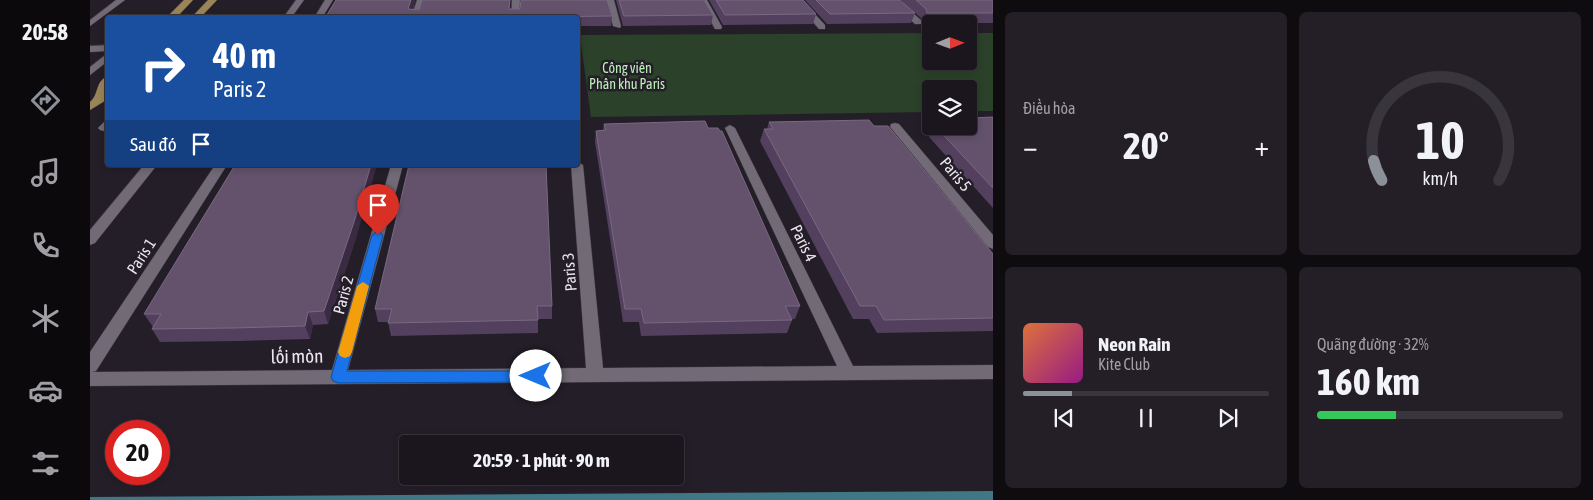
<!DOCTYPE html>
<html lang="vi">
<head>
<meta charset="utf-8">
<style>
  :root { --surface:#1b161e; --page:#241f27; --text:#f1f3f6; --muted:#a09fa4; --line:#39353c; --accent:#8c9099 }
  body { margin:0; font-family:"Asap Condensed",sans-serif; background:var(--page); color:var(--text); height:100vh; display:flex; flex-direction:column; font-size:19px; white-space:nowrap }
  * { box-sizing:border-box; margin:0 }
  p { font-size:16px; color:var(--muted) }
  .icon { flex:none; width:28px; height:28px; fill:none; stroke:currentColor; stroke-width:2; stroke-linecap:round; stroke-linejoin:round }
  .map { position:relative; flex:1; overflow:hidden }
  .side { display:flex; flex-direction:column; gap:12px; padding:12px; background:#0f0c10; width:600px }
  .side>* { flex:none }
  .guide { position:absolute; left:15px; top:15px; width:475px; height:152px; border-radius:5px; box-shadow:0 2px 8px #0003,0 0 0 1px var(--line); background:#1a4fa0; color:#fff; overflow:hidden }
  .needle { width:32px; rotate:89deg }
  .buttons { position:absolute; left:832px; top:15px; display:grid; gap:10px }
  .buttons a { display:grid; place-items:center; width:55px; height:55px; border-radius:5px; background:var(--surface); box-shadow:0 2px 8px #0003,0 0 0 1px var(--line); font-size:25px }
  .speed { position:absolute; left:15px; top:420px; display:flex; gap:10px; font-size:25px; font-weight:700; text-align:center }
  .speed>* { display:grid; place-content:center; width:65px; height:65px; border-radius:50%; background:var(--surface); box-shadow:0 2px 8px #0003,0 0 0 1px var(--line); line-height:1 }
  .speed .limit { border:8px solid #d22; background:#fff; color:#111 }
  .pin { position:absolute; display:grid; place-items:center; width:42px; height:42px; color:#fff; margin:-51px -21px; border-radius:50% 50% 50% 0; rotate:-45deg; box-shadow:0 0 5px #0007 }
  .pin .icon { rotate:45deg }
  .me { position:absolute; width:55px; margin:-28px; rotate:270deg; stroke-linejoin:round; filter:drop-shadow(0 0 4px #0008) }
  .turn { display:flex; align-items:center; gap:18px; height:105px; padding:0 25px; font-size:22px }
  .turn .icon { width:65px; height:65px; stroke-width:2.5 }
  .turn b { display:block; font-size:35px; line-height:42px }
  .then { display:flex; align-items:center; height:48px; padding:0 25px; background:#0003; gap:10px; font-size:19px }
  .big { font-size:38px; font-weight:700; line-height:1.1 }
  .side .tile { flex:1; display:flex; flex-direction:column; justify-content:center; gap:8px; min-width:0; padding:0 18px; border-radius:8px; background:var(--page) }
  .side .dial { align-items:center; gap:0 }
  .dial svg { height:130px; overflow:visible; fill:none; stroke:var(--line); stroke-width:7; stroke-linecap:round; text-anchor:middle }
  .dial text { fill:var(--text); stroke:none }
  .song { display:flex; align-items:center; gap:15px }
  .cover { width:60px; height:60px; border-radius:8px; background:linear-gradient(135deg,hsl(20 70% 55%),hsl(310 70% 35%)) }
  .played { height:5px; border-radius:2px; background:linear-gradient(90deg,var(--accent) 20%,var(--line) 20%) }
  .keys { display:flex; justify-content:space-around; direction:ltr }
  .heat { display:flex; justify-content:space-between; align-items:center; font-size:28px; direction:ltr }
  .charge { height:8px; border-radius:4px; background:linear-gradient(90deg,#34c759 32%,var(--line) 0) }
  .side .tiles { flex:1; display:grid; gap:12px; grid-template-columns:repeat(2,1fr) }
  .trip { position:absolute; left:309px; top:435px; width:285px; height:50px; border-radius:5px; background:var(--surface); box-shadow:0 2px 8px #0003,0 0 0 1px var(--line); font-weight:700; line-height:50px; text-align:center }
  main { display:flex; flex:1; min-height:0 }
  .tabs { display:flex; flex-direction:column; width:90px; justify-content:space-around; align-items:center; background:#0b090c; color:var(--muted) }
  .tabs .icon { width:35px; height:35px }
  .tabs .selected { color:var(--accent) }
  .tabs b { font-size:22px; color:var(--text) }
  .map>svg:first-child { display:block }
  .green { fill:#2b4129 }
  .water { fill:#407785 }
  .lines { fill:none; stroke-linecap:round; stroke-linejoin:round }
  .lane-casing { stroke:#3f3941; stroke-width:1 }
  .secondary-casing { stroke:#3f3941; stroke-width:1 }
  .primary-casing { stroke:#3f3941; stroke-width:1 }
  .lane { fill:#726a76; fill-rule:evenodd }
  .secondary { fill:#726a76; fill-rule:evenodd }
  .primary { fill:#9a8559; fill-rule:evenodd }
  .wall { fill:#53405e }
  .shaded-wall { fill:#3a2b42 }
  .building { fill:#64526d; stroke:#796982 }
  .route { fill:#1a73e8; stroke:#114b97 }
  .slow { fill:#f59e0b }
  .labels { text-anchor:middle; stroke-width:5; stroke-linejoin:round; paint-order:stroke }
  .far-park-label { font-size:14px; fill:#bdf0b8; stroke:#241e28 }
  .street-label { font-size:16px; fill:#ece7ee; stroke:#241e28 }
  .near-street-label { font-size:19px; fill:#ece7ee; stroke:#241e28 }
</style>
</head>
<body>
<main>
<nav class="tabs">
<b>20:58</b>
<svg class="icon selected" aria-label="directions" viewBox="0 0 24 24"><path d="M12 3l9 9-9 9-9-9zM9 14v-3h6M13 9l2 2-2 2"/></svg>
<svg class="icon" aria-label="music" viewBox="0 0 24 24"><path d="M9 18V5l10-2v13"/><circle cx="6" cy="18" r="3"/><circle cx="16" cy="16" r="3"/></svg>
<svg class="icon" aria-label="phone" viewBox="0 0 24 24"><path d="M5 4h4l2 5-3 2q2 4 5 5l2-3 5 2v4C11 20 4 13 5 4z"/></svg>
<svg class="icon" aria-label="climate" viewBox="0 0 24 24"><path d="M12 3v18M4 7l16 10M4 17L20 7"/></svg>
<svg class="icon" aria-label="car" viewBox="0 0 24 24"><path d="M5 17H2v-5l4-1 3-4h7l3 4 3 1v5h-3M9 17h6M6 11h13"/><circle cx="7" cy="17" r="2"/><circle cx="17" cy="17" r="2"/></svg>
<svg class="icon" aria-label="filters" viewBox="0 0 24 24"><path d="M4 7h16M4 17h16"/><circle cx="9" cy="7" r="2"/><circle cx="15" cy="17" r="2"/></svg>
</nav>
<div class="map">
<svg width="903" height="500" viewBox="0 0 903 500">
  <rect width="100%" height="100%" fill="#241e28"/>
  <path class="green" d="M841,33V61H879V33H903V111H879V89H841V112L501,117L491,44H488V35Z"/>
  <path class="water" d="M903,491V500H0V497Z"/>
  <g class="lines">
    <defs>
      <path id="lane" d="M26,0H35L0,26V20Z
        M206,0H214L201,18H193Z
        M235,0H243L232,18H224Z
        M327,0H335L329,18H321Z
        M422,0H430L429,18H421Z
        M516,0H524L531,26L530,28L523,26Z
        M609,0H617L632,27L631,29H625Z
        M704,0H712L735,25V29H729Z
        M799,0H808L831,20V24H825Z
        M18,45V51L0,52V46Z
        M18,53V61L0,75V67Z
        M805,123L809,124L903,235V249L898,247L801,128L800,126L801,124Z
        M640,125L645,128L763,366L903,365V379L0,386V352L125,165H137L6,371L2,372L242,370L301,165H313L258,370L496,368L481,165H488V162L493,165L513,368L747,366L635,128Z"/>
      <path id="secondary" d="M18,121V132L10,130L8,128L14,122Z
        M54,165H67L5,243L0,245V230Z"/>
      <path id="primary" d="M94,0H103L86,18H76Z
        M118,0H127L110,18H101Z
        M18,76V99L0,110V102C9,95 5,81 18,76Z"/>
    </defs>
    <use href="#lane" class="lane-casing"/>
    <use href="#secondary" class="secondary-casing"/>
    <use href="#primary" class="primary-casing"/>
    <use href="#lane" class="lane"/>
    <use href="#secondary" class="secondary"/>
    <use href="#primary" class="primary"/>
  </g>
  <path class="wall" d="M246,0H325L323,9H420L522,16L521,26H488V18H235Z
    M526,0H614L623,15L621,25L533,26Z
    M619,0H713L726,14L723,24L633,25Z
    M715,0H810L825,13L821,23L737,24Z
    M811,0H903V23H833L832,19Z
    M903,117V208L839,137L843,126H879Z
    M679,122L784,126L903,254V331L787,333L779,319H763L670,141L674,129H677Z
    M514,124L618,128L710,306L705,319H701L702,320L697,333L551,336L549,322H533L505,142L506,131L513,130Z
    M267,235L238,324L223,325L220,339L149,341L70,342L62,329L63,327L54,314Z
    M462,306V319H448V333L301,336L298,322H288L285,309Z"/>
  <path class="shaded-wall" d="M321,0H325L320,18L318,9Z
    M281,165H287L267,235L238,324L234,311Z
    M218,312L223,325L220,339L215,326Z"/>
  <path class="building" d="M246,0H321L318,9L329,10L332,0H420L419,9H430L431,0H517L522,16L448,17V18H235Z
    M529,0H614L623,15L534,16Z
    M626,0H713L726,14L635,15Z
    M726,0H810L825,13L740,14Z
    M826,0H903V13H837L836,9Z
    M903,117V188L845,126H879V118Z
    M779,120L784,126H798L903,254V318L794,320L786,306H770L674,129H683L679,122Z
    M615,121L618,128H628L630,131H632L710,306H695L702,320L554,323L551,309H535L506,131L516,130L514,124Z
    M145,165H281L264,222L234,311L218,312L215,326L143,328L62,329L71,314H54Z
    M319,165H456L462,306H447L448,320L298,323L302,309H285Z"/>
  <path class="route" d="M288,231L293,235L257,371H446L451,372L453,376L451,380L446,382L248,383L243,381L241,377L282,235Z"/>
  <path class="slow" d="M273,282L279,286L262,352L260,356L255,358L250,356L248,352L267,286Z"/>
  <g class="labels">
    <g class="far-park-label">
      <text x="537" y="73">Công viên<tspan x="537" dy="16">Phân khu Paris</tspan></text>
    </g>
    <g class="street-label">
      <text transform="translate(866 174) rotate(50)" y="6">Paris 5</text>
      <text transform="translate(714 243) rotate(64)" y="6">Paris 4</text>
      <text transform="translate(51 256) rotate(-57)" y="6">Paris 1</text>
      <text transform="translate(479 272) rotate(-95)" y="6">Paris 3</text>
      <text transform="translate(253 295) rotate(-75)" y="6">Paris 2</text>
    </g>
    <g class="near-street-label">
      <text transform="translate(207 356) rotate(-1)" y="7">lối mòn</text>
    </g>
  </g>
</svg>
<div class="buttons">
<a><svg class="needle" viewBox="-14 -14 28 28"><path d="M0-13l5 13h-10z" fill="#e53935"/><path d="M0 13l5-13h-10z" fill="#a09fa4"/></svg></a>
<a><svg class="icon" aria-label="layers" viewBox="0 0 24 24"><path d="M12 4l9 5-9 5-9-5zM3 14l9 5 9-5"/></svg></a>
</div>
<div class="speed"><div class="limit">20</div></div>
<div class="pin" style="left:288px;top:235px;background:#d93025"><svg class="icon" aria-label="arrive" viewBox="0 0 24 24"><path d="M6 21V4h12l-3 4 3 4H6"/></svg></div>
<svg class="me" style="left:446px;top:376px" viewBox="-20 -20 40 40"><circle r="19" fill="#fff"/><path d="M0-13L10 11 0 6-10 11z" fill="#1a73e8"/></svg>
<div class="trip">20:59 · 1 phút · 90 m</div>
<div class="guide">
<div class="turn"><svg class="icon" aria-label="right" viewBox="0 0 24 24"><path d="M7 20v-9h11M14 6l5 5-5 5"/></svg><div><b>40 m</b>Paris 2</div></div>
<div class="then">Sau đó<svg class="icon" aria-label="arrive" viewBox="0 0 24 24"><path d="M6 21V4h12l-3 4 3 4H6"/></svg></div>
</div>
</div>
<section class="side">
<div class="tiles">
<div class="tile"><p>Điều hòa</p>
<div class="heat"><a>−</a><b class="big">20°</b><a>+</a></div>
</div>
<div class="tile dial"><svg viewBox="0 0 100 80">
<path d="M14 69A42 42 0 1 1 86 69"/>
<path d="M14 69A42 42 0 0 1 9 57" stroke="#8c9099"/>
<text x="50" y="56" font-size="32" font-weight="700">10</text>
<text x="50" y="72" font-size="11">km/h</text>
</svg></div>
<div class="tile">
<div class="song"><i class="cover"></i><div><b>Neon Rain</b><p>Kite Club</p></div></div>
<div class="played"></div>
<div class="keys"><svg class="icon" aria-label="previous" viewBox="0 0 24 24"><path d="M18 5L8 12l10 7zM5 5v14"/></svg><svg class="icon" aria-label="pause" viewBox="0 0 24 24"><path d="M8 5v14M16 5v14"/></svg><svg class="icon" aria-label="next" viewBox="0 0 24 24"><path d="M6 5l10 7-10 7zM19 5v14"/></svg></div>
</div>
<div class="tile"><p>Quãng đường · 32%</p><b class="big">160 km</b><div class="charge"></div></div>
</div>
</section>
</main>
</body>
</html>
